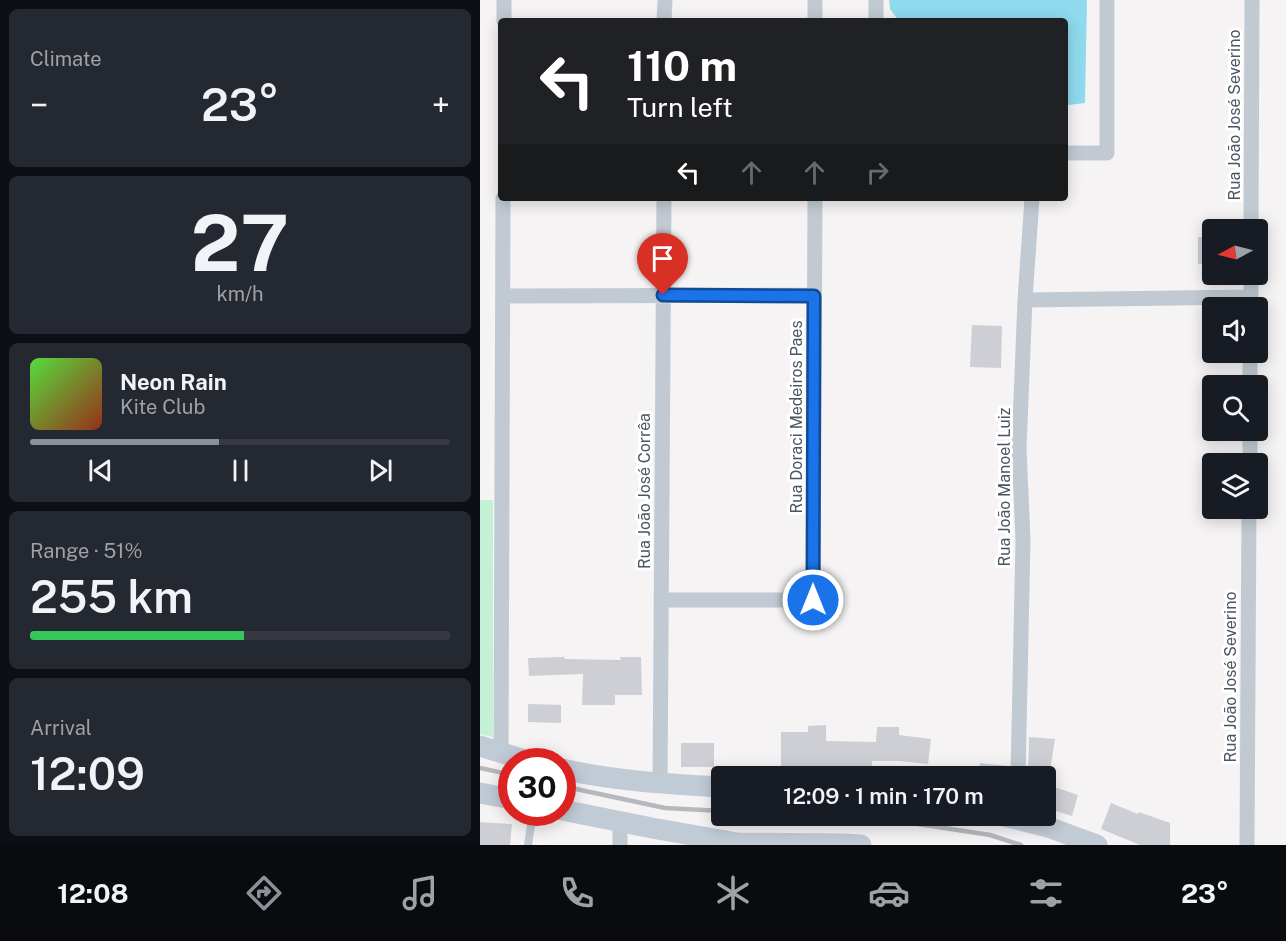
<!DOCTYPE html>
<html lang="en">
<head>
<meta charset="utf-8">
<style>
  :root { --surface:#171b24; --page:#242831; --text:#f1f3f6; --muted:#9ea1a6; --line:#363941; --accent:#8c9099 }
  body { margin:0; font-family:"Public Sans",sans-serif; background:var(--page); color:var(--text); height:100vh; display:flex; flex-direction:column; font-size:22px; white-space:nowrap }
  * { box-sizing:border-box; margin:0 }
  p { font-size:20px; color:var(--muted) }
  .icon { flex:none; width:33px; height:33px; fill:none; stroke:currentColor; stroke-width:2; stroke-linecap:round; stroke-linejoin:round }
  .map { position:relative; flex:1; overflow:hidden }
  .details { display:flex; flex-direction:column; gap:9px; padding:9px; background:#0d0f14; width:480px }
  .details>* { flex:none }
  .hud { position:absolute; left:18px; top:18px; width:570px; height:183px; border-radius:6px; box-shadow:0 3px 15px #0003; background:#202124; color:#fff; overflow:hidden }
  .needle { width:39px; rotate:263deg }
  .controls { position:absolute; left:722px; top:219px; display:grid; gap:12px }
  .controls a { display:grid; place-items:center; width:66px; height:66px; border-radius:6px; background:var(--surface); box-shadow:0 3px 15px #0003; font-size:30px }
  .speed { position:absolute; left:18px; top:748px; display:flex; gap:12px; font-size:30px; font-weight:700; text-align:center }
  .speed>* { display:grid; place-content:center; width:78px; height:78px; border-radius:50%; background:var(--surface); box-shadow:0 3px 15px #0003; line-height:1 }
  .speed .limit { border:9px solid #d22; background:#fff; color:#111 }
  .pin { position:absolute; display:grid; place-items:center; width:51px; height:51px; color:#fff; margin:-62px -26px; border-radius:50% 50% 50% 0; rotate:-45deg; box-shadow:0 0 6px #0007 }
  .pin .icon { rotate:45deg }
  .me { position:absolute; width:66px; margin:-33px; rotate:0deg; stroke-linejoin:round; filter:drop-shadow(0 0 4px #0008) }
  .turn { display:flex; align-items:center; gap:21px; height:126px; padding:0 30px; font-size:27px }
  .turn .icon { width:78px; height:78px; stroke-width:2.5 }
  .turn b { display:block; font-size:42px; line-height:51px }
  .lanes { display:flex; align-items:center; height:57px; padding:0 30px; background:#0003; justify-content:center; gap:30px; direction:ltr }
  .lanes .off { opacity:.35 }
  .big { font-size:45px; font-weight:600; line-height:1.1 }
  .details .tile { flex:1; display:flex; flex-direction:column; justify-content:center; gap:9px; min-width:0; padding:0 21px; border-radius:9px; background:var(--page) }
  .details .dial { align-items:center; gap:0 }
  .dial b { font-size:78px; line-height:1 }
  .song { display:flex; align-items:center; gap:18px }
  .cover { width:72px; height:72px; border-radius:9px; background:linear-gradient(135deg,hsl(110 70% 55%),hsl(10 70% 35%)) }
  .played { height:6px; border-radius:3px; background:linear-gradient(90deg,var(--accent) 45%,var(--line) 45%) }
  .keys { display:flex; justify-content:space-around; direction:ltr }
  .heat { display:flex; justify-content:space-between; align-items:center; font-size:33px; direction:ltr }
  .charge { height:9px; border-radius:4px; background:linear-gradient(90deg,#34c759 51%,var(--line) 0) }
  .trip { position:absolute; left:231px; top:766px; width:345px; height:60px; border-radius:6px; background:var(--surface); box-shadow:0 3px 15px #0003; font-weight:600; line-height:60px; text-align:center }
  .menu { display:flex; height:96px; justify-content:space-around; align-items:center; background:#090b0e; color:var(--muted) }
  .menu .icon { width:42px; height:42px }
  .menu .active { color:var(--accent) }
  .menu b { font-size:27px; color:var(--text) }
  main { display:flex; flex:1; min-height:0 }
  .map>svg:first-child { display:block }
  .green { fill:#c3f1d5 }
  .water { fill:#90daee }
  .building { fill:#cdcfd5 }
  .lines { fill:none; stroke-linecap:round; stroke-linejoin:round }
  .lane { stroke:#c1cad2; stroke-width:8 }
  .street { stroke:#c1cad2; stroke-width:15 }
  .secondary { stroke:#c1cbd6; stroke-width:21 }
  .rail { stroke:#b5b8bd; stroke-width:4.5 }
  .route-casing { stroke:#114b97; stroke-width:15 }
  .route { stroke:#1a73e8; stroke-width:10 }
  .labels { text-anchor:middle; stroke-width:6; stroke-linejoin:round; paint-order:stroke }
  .street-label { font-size:16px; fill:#4a5661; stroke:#fff }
</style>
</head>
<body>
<main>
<section class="details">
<div class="tile"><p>Climate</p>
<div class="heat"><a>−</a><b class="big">23°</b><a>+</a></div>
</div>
<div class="tile dial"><b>27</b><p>km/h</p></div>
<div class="tile">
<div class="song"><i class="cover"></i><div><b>Neon Rain</b><p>Kite Club</p></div></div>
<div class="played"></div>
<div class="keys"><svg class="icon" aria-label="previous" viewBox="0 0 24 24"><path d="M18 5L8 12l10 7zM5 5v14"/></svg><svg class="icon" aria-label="pause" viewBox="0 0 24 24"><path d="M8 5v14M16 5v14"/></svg><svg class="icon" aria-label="next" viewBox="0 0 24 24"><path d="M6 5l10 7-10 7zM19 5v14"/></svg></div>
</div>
<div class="tile"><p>Range · 51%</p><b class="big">255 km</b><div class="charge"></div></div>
<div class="tile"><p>Arrival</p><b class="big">12:09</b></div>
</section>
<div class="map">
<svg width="806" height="845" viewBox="0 0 806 845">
  <rect width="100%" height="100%" fill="#f5f3f3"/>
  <path class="green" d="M0,500H13V737L0,734Z"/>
  <path class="water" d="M409,0H607L605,103L588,105L585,108V21H415L416,17L410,9Z"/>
  <path class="building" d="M718,237H732V264H718Z
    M492,325L522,326L521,368L490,367Z
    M84,657L85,659L141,660L140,657H161L162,695H135V705H102L103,674L49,676L48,658Z
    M48,704L81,705V723L48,722Z
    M346,725V741L396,742L397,727H419V735L451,739L448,764L419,761H392V776L364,775V767H301V732H328V726Z
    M549,737L575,739L569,777H548Z
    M201,743H234V767H201Z
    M500,763L528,766V777H498Z
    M566,784L598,795L592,816L566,808Z
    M631,803L658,814L659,812L690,823V845H660L621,829Z
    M0,822L32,824L30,845H0Z"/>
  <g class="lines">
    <path class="lane" d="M48,845L53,813"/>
    <path class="street" d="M24,21V0
      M184,21L185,0
      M335,21V0
      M396,21V0
      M585,153H627V0
      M771,230L772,0
      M23,296L334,295
      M545,300L771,297
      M771,308V274
      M770,386V352
      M770,464V430
      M181,600H333L335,198
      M21,753L23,198
      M538,777L543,540L539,448L545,300L552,198
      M180,784L184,198
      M140,845V821
      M767,845L769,508"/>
    <path class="secondary" d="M0,746L51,762
      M82,769C135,781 188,784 242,787
      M0,793L32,799
      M82,810L172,828L257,843L362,844L381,845
      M524,816L568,827L617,845"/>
    <path class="rail" d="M0,768L32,775
      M82,786L185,808L242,811
      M354,816L399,818L510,835L541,845"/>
  </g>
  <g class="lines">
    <defs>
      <path id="route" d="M183,295L334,296L333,600"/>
    </defs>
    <use href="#route" class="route-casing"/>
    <use href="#route" class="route"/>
  </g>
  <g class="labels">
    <g class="street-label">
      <text transform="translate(754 115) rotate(-90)" y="6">Rua João José Severino</text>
      <text transform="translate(316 417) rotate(-90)" y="6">Rua Doraci Medeiros Paes</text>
      <text transform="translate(524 487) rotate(-90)" y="6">Rua João Manoel Luiz</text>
      <text transform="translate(164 491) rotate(-90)" y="6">Rua João José Corrêa</text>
      <text transform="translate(750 677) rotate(-90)" y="6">Rua João José Severino</text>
    </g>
  </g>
</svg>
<div class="controls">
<a><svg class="needle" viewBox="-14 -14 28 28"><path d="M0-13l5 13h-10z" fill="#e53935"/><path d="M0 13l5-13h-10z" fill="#9ea1a6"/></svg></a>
<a><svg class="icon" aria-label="sound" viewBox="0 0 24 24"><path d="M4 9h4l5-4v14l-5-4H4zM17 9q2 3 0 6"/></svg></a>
<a><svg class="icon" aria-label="search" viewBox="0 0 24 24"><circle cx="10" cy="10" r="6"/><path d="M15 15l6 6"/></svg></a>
<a><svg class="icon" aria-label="layers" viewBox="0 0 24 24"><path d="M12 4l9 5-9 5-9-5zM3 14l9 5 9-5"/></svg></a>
</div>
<div class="speed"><div class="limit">30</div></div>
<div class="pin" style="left:183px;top:295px;background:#d93025"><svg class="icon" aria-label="arrive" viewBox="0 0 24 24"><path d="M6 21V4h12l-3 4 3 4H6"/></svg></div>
<svg class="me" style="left:333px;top:600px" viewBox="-20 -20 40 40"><circle r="17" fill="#1a73e8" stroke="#fff" stroke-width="3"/><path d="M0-11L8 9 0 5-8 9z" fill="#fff"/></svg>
<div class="trip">12:09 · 1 min · 170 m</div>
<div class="hud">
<div class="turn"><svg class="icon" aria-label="left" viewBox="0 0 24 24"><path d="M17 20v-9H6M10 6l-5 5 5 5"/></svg><div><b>110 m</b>Turn left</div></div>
<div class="lanes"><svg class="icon" aria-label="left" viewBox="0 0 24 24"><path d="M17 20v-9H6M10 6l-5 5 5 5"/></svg><svg class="icon off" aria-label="ahead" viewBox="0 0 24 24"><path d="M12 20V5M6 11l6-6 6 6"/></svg><svg class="icon off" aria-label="ahead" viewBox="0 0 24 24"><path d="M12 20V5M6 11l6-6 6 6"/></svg><svg class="icon off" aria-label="right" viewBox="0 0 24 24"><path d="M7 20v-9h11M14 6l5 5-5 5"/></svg></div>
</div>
</div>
</main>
<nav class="menu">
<b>12:08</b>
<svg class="icon active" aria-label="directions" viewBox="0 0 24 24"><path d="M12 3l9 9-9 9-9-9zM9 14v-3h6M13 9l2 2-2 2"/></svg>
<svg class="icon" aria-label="music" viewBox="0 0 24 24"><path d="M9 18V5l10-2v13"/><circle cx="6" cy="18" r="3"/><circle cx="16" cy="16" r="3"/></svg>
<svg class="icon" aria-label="phone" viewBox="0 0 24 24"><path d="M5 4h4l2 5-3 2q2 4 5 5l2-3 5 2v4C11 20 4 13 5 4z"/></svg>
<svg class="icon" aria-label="climate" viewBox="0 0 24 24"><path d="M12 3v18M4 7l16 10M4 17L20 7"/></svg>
<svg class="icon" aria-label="car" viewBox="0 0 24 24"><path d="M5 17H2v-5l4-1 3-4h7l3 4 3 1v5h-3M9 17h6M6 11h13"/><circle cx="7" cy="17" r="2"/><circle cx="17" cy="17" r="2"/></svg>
<svg class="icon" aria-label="filters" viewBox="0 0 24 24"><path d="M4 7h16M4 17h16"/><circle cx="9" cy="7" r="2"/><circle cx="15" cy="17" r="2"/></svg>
<b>23°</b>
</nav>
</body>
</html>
